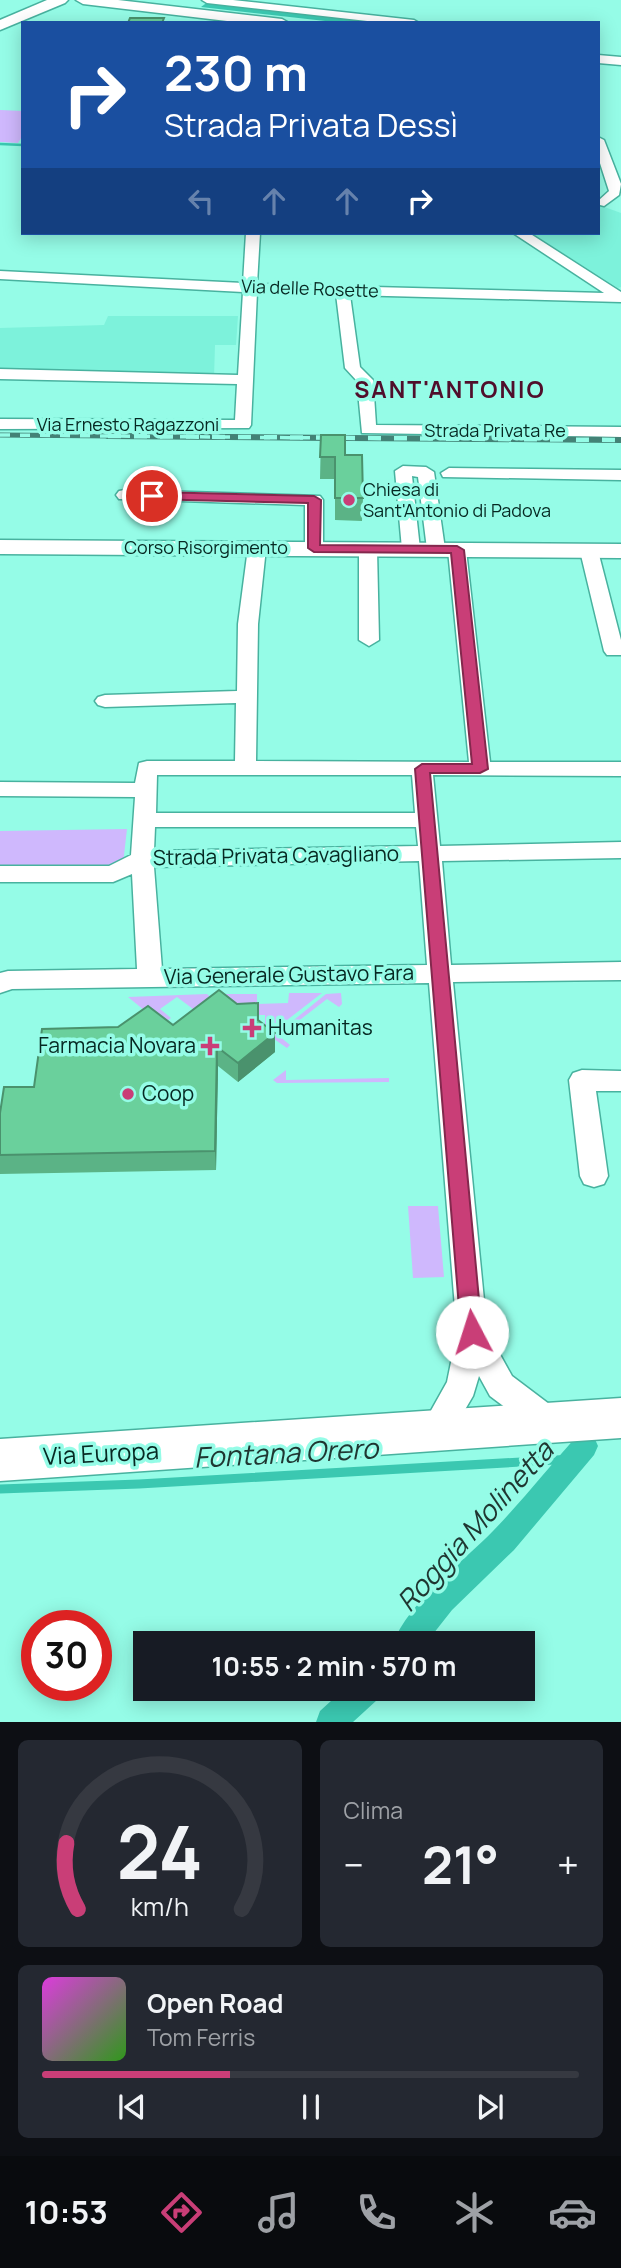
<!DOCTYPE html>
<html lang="it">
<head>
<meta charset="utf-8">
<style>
  :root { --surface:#171b24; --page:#242831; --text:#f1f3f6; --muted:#9ea1a6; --line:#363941; --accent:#c93e77 }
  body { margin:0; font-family:Manrope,sans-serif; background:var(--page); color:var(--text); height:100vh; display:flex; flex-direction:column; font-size:26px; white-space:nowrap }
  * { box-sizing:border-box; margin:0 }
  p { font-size:23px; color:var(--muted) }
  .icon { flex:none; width:38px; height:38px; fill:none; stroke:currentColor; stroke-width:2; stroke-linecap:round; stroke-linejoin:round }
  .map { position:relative; height:1722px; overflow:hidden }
  .panel { display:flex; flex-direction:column; gap:18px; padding:18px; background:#0d0f14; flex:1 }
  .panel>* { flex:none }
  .top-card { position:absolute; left:21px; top:21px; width:579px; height:214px; border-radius:0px; box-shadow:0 4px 18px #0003; background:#1a4fa0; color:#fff; overflow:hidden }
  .speed { position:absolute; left:21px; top:1610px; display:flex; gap:14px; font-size:35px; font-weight:700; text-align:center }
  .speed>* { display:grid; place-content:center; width:91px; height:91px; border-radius:50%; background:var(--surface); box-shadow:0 4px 18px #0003; line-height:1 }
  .speed .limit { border:10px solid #d22; background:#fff; color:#111 }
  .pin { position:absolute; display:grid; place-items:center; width:60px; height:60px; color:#fff; margin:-30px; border:4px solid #fff; border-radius:50%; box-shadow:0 2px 7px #0007 }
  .me { position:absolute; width:77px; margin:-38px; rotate:355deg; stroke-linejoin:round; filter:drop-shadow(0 0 5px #0008) }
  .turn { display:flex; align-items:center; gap:24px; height:147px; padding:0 28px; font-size:32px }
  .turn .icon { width:91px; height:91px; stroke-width:2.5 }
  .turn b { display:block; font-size:49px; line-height:60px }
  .lanes { display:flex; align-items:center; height:66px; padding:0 28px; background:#0003; justify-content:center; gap:35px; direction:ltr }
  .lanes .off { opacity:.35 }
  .big { font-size:52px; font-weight:700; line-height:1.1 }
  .panel .tile { flex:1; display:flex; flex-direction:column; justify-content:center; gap:10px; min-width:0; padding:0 24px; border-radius:10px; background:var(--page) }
  .panel .dial { align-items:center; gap:0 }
  .dial svg { height:182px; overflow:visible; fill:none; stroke:var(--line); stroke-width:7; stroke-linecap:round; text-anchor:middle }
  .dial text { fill:var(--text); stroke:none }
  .song { display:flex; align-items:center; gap:21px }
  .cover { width:84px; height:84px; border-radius:10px; background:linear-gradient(135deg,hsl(300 70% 55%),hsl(110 70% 35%)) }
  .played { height:7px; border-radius:4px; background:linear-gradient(90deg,var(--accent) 35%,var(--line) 35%) }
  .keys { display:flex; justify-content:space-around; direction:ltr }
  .heat { display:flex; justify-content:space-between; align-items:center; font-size:38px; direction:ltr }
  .panel .tiles { flex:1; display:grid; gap:18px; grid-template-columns:1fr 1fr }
  .tile:last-child { grid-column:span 2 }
  .trip { position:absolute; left:133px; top:1631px; width:402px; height:70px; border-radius:0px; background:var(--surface); box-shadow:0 4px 18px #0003; font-weight:700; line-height:70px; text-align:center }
  .dock { display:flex; height:112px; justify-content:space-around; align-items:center; background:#090b0e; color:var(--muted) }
  .dock .icon { width:49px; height:49px }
  .dock .selected { color:var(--accent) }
  .dock b { font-size:32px; color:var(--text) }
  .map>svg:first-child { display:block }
  .built { fill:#7df2db }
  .green { fill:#cfb8fd }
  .water { fill:#3bc8b1 }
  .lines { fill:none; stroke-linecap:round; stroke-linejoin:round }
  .stream-far1 { stroke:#3bc8b1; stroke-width:2.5 }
  .stream { stroke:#3bc8b1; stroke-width:9 }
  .canal { fill:#3bc8b1; fill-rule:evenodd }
  .minor-casing { stroke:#48b29f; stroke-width:3 }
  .secondary-casing { stroke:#48b29f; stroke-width:3 }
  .primary-casing { stroke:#48b29f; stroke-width:3 }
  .minor { fill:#fff; fill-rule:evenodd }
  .secondary { fill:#fff; fill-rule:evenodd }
  .primary { fill:#fff; fill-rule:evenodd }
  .rail-far1-casing { stroke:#438276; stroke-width:5 }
  .rail-casing { stroke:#438276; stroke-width:6 }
  .rail-far1 { stroke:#95fce7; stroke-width:3.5; stroke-dasharray:10; stroke-linecap:butt }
  .rail { stroke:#95fce7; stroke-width:4.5; stroke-dasharray:13; stroke-linecap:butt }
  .wall { fill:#5bb386 }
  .shaded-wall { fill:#4a926d }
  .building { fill:#6ad09c; stroke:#4a926d; stroke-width:2 }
  .route { fill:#c93e77; stroke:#83284d; stroke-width:2 }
  .poi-dot { fill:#c93e77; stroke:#95fce7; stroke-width:2.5 }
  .labels { text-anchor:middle; stroke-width:7; stroke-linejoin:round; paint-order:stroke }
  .far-street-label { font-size:18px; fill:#062822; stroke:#95fce7 }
  .far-poi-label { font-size:18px; fill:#062822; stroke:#95fce7; text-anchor:start }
  .street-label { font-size:21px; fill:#062822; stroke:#95fce7 }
  .poi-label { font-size:21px; fill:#062822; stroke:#95fce7; text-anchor:start }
  .far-district-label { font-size:23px; font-weight:bold; letter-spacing:2px; fill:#500e2b; stroke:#95fce7 }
  .near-street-label { font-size:24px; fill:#062822; stroke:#95fce7 }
  .near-water-label { font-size:28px; font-style:italic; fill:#1f3631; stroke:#95fce7 }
</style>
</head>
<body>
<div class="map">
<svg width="621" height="1722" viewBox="0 0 621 1722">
  <rect width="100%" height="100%" fill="#95fce7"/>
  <path class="built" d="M599,205L621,213V287L618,288L531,233H598Z
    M108,316H238L236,345H215L214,377L0,372V328L104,325Z"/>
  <path class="green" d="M0,110L23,111V135L18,143L0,142Z
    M127,829L123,864L109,869L0,870V831Z
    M289,993H322L269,1034L265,1030V1015H244L217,994H257V1004L288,1003Z
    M341,993L342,1004L339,1007L327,999L279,1036L290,1045L287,1048L274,1039V1036L326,994Z
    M207,994L214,1000L197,1012L177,997L160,1009L171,1018L165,1022L150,1015L128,997Z
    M286,1070V1080L389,1078V1082L277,1083L273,1080Z
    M408,1206H438L444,1277L413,1278Z"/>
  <path class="water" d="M209,1L398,23H343L201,7Z"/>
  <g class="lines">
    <path class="stream-far1" d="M0,144L23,145"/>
    <path class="stream" d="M0,1489L139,1484L573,1459"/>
    <path class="canal" d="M585,1433L594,1437L598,1446L594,1455L514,1550L452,1610L426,1643H393C409,1602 463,1562 493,1531C522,1501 548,1468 576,1437Z
      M344,1689H381L377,1700L353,1722H316L320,1711Z"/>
    <defs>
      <path id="minor" d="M202,0H233L414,20L419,23H385L207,3Z
        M598,137L604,140L621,184L619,195L604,206L600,205L598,201L609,191L598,157Z
        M246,233H260L257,284L604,293L513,233H529L621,292V302L350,295L360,367L373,380L376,425L621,427V437L362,433L357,381L345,368L336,294L257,292L251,425L249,428L0,429V419L235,420L237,384L0,379V369L238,375L243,292L0,279V271L243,283Z
        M403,466L426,467L434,472L445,549L442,553L436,554L427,549L418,477L412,476L420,549L411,554L402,549L395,471Z
        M449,468L621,470V480L443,477L441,473Z
        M125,490L320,496L323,500V548L314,553L305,548V505L119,499L116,495L119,491Z
        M257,543L266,548L258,624L256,761L469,762L448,550L457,545L466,550L490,762H621V776L433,775L440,846L621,842V858L442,861L451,965L621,962V980L453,982L487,1331L512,1376L561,1413L566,1423L561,1433L550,1438L539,1433L490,1396L479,1376L473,1396L446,1442L435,1447L424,1442L419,1432L447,1382L457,1333L429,983L12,989L0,993V973L8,971L137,969L132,874L113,882H0V866H109L131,855L135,797L0,796V782L135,783L139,763L147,761H235L236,703L105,707L98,705L95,701L98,697L105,695L237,691L238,624L248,548ZM157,775H412L415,813H156ZM155,827H416L418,846L154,851ZM419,861L427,965L162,969L154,867Z
        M368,544L377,549L379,640L369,646L359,640V549Z
        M589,546L598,551L621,640V655H607L604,651L580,551Z
        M582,1070L621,1071V1091H596L608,1176L604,1184L594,1187L584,1184L580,1176L569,1080L573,1073Z"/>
      <path id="secondary" d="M76,0H118L282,19L289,23H244L83,4Z
        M598,55L621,57V65L598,63Z
        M0,540L621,544V558L0,554Z
        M621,1398V1438L0,1481V1439Z"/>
      <path id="primary" d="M47,0H68L65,3L0,30V20Z"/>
    </defs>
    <use href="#minor" class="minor-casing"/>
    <use href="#secondary" class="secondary-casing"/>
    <use href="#primary" class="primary-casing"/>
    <use href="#minor" class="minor"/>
    <use href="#secondary" class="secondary"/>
    <use href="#primary" class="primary"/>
    <defs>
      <path id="rail-far1" d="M0,435L325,438"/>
      <path id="rail" d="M108,436L621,440"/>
    </defs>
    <use href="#rail-far1" class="rail-far1-casing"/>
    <use href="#rail" class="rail-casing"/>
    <use href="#rail-far1" class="rail-far1"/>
    <use href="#rail" class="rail"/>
  </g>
  <path class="wall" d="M321,435L345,455L363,498L362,521L335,520V479H320Z
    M258,1021L275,1033V1052L238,1082L218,1066L216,1170L0,1174V1113L34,1087L118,1027Z"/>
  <path class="shaded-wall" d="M275,1033V1052L238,1082V1063Z
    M217,1047L218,1066L216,1170L215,1151Z"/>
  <path class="building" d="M130,18H164L162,23H128Z
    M321,435H345V455H362L363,498H335V457H320Z
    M219,990L237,1004L258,1003V1020L275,1033L238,1063L217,1047L215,1151L0,1155V1113L4,1087H34L42,1029L118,1027L148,1006L173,1025Z"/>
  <path class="route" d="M152,492L314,496L321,500L320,545L457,546L464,550L488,769L480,773H430L482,1332L479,1339L472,1342L464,1339L461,1332L415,769L422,764H472L451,553L314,552L308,548V503L148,499L146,496Z"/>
  <g class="poi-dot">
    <circle cx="349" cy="500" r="7"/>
    <path d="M248.5 1017.5h7v7h7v7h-7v7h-7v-7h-7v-7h7z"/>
    <path d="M206.5 1035.5h7v7h7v7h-7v7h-7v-7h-7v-7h7z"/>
    <circle cx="128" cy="1094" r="7"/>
  </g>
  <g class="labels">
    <g class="far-street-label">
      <text transform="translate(310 289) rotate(2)" y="6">Via delle Rosette</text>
      <text x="128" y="431">Via Ernesto Ragazzoni</text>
      <text x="495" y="437">Strada Privata Re</text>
      <text x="206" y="554">Corso Risorgimento</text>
    </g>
    <g class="far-poi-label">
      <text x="363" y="496">Chiesa di<tspan x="363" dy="21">Sant'Antonio di Padova</tspan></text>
    </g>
    <g class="street-label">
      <text transform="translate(276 856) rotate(-1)" y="7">Strada Privata Cavagliano</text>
      <text transform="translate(289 975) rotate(-1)" y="7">Via Generale Gustavo Fara</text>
    </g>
    <g class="poi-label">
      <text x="268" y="1035">Humanitas</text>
      <text x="196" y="1053" text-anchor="end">Farmacia Novara</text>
      <text x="142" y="1101">Coop</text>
    </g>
    <g class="far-district-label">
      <text x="450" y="398">SANT'ANTONIO</text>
    </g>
    <g class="near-street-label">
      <text transform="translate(101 1454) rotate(-3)" y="8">Via Europa</text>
    </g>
    <g class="near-water-label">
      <text transform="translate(286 1453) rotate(-3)" y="10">Fontana Orero</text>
      <text transform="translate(475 1526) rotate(-48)" y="10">Roggia Molinetta</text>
    </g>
  </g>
</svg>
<div class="speed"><div class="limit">30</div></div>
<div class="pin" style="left:152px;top:496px;background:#d93025"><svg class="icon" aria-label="arrive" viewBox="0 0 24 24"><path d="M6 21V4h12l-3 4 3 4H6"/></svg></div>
<svg class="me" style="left:472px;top:1332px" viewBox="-20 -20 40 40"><circle r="19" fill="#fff"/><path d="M0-13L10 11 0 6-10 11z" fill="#c93e77"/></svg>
<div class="trip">10:55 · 2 min · 570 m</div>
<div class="top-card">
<div class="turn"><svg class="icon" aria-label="right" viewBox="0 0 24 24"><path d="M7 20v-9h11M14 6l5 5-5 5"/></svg><div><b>230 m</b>Strada Privata Dessì</div></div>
<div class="lanes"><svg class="icon off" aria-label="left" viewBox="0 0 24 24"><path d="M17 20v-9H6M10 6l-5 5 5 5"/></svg><svg class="icon off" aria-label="ahead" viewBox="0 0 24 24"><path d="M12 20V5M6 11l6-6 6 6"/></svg><svg class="icon off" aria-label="ahead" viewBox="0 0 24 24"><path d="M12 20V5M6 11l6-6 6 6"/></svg><svg class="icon" aria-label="right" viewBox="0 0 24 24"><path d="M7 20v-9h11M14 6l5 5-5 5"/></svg></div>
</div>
</div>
<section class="panel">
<div class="tiles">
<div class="tile dial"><svg viewBox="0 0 100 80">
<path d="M14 69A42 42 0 1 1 86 69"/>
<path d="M14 69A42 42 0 0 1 9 40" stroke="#c93e77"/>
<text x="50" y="56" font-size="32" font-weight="700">24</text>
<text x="50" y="72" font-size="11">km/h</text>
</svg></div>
<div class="tile"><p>Clima</p>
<div class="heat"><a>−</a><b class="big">21°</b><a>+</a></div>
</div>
<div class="tile">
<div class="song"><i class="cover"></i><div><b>Open Road</b><p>Tom Ferris</p></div></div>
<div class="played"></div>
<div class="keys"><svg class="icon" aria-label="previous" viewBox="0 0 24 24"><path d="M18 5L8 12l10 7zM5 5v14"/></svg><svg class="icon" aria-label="pause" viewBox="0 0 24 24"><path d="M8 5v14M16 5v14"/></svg><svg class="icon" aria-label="next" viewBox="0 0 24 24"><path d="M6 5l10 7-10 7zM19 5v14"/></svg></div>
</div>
</div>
</section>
<nav class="dock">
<b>10:53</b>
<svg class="icon selected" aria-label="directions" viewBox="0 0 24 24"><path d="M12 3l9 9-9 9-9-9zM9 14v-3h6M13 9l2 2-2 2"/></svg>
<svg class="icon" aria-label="music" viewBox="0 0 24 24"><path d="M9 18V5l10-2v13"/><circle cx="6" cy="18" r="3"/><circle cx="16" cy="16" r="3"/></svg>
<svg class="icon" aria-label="phone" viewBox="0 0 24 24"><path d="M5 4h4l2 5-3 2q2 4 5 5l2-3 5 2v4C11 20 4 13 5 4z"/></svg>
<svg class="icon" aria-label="climate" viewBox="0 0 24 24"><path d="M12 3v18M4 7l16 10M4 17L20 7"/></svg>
<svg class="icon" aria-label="car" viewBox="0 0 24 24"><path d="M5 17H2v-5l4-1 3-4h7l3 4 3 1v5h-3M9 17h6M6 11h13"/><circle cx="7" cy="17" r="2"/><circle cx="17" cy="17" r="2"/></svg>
</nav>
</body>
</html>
